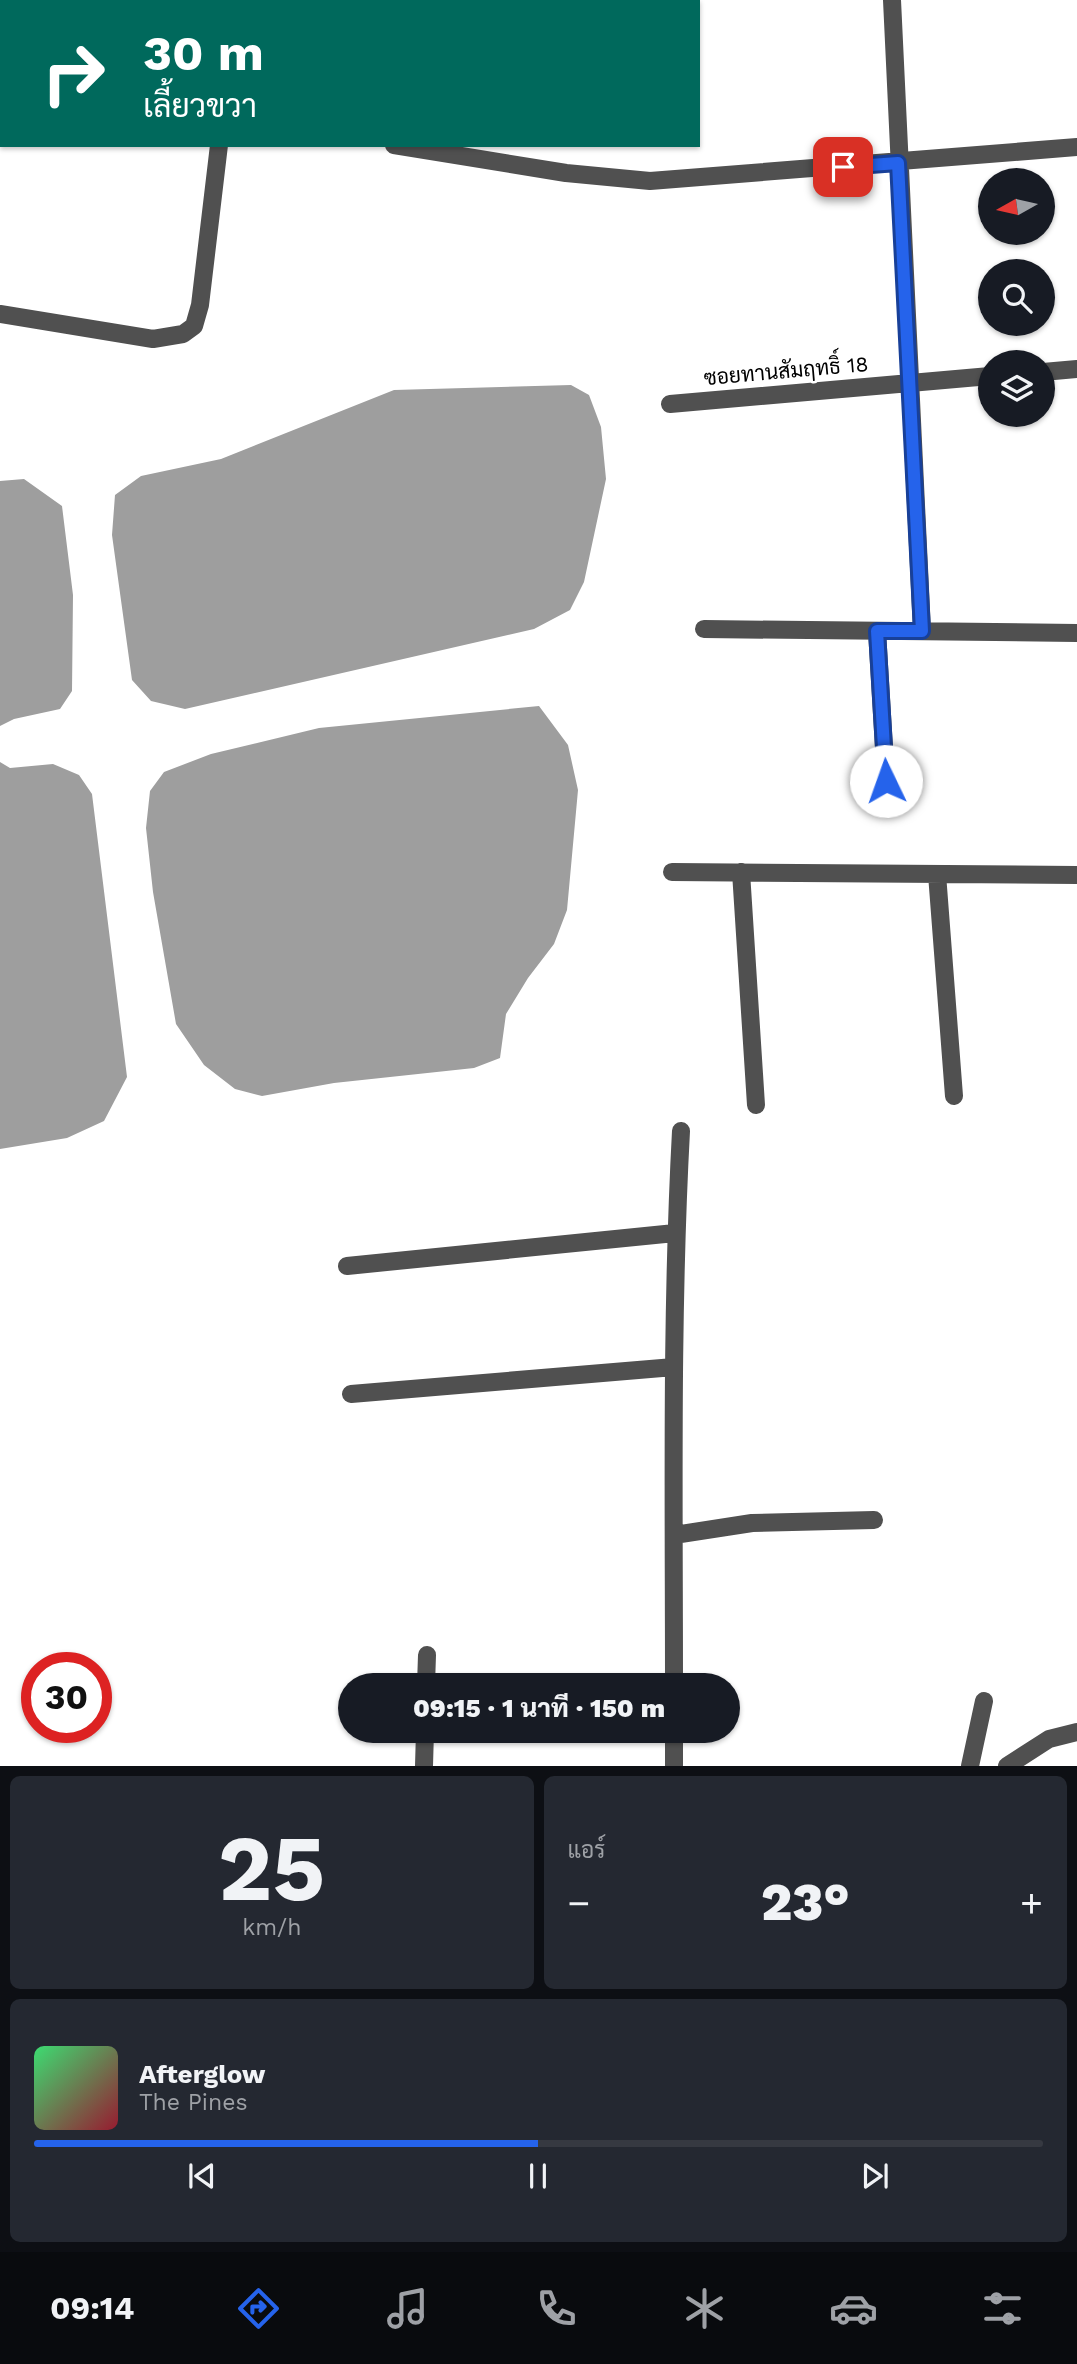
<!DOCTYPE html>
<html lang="th">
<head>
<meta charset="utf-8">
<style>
  :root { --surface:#171b24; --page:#242831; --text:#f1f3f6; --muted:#9ea1a6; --line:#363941; --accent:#2563eb }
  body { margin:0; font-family:"Work Sans",Sarabun,sans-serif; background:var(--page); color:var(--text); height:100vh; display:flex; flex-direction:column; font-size:26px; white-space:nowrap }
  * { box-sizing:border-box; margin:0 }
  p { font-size:23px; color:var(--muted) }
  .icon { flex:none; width:38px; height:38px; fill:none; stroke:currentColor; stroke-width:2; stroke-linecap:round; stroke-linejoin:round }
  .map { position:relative; height:1766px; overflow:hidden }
  .drawer { display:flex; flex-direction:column; gap:10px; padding:10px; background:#0d0f14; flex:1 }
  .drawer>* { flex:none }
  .banner { position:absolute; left:0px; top:0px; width:700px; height:147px; box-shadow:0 2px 5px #0004; background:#00695c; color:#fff; overflow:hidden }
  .needle { width:46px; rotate:262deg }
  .tools { position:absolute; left:978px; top:168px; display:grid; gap:14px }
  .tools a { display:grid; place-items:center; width:77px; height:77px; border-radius:50%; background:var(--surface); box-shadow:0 2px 5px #0004; font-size:35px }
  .speed { position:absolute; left:21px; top:1652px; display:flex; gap:14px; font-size:35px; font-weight:700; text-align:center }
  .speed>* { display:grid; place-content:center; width:91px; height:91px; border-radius:50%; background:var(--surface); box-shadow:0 2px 5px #0004; line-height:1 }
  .speed .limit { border:10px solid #d22; background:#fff; color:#111 }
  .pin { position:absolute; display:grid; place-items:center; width:60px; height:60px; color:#fff; margin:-30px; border-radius:14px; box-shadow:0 4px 10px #0006 }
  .me { position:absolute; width:77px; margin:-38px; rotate:357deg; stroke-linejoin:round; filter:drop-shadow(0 0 5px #0008) }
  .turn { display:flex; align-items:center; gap:24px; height:147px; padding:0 28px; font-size:32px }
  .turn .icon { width:91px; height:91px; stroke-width:2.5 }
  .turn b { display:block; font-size:49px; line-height:60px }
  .big { font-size:52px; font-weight:800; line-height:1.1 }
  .drawer .widget { flex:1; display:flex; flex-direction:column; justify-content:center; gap:10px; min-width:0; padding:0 24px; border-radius:10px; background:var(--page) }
  .drawer .dial { align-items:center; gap:0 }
  .dial b { font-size:91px; line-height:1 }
  .song { display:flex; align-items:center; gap:21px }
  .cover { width:84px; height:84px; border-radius:10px; background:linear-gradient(135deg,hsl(140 70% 55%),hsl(350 70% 35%)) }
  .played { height:7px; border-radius:4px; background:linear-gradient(90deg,var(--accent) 50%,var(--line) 50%) }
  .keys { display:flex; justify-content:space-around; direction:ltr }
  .heat { display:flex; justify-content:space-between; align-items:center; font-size:38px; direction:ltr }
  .drawer .tiles { flex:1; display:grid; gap:10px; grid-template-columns:1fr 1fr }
  .widget:last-child { grid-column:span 2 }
  .trip { position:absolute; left:338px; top:1673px; width:402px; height:70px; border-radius:35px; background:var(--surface); box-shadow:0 2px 5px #0004; font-weight:800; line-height:70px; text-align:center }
  .menu { display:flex; height:112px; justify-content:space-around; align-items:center; background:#090b0e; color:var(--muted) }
  .menu .icon { width:49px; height:49px }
  .menu .current { color:var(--accent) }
  .menu b { font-size:32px; color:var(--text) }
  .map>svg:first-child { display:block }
  .water { fill:#9e9e9e }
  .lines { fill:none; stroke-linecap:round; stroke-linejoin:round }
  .minor { stroke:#505050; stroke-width:18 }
  .route-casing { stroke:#184099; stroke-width:18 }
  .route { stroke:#2563eb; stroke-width:12 }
  .labels { text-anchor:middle; stroke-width:5; stroke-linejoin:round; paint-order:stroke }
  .street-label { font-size:21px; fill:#000; stroke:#fff }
</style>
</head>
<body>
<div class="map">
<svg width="1077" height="1766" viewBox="0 0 1077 1766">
  <rect width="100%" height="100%" fill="#fff"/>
  <path class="water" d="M571,385L589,395L601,427L606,479L584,582L570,610L534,629L185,709L151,701L132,680L112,535L115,495L141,476L221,459L394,390Z
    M24,479L62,506L73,595L72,691L60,709L14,719L0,726V481Z
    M539,706L568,745L578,790L567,910L554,944L528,978L506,1014L500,1058L474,1068L334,1083L262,1096L235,1089L204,1065L176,1024L153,892L146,828L150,791L164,772L211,754L319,728Z
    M0,762L10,768L53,764L79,775L92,794L127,1077L104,1121L67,1138L0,1149Z"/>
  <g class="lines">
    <path class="minor" d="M892,0L922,631
      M240,2V0
      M0,87H2
      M394,145L566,173L650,181L1077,147
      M0,314L153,339L183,334L194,326L200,305L219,145
      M1043,372L1077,369
      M670,404L990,376
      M704,629L1077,633
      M877,631L886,781
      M672,872L1077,875
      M741,872L756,1105
      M937,874L954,1096
      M347,1266L675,1233
      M351,1394L674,1367
      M674,1535L752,1523L874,1520
      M426,1685L427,1655
      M674,1685C674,1500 671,1316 681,1131
      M424,1766L425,1731
      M674,1766V1731
      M970,1766L984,1701
      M1007,1766L1049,1739L1077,1732"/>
  </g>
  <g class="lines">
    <defs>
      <path id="route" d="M843,167L898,163L922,631H877L886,781"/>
    </defs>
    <use href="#route" class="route-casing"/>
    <use href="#route" class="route"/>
  </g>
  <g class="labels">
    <g class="street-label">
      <text transform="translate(786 371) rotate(-5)" y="7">ซอยทานสัมฤทธิ์ 18</text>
    </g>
  </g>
</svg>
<div class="tools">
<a><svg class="needle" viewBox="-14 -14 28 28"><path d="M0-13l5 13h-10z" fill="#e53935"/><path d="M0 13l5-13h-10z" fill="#9ea1a6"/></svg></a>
<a><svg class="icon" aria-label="search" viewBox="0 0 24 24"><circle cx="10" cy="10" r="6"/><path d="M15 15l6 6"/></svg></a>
<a><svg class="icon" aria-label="layers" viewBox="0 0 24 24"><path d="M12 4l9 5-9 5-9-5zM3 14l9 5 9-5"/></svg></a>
</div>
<div class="speed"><div class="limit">30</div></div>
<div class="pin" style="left:843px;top:167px;background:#d93025"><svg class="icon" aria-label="arrive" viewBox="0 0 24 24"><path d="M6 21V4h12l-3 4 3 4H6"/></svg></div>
<svg class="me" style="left:886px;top:781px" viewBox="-20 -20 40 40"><circle r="19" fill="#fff"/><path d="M0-13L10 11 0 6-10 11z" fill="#2563eb"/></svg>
<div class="trip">09:15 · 1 นาที · 150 m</div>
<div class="banner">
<div class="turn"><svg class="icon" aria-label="right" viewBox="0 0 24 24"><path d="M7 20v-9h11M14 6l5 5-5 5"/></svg><div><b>30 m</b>เลี้ยวขวา</div></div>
</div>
</div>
<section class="drawer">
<div class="tiles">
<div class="widget dial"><b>25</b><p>km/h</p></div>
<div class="widget"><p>แอร์</p>
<div class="heat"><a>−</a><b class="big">23°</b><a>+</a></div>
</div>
<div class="widget">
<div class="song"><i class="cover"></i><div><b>Afterglow</b><p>The Pines</p></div></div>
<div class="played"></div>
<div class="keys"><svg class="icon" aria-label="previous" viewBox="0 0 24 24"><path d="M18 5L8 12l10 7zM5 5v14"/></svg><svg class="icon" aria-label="pause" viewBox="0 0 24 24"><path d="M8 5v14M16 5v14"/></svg><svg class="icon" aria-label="next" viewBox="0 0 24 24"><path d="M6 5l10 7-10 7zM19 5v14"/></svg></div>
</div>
</div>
</section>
<nav class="menu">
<b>09:14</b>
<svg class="icon current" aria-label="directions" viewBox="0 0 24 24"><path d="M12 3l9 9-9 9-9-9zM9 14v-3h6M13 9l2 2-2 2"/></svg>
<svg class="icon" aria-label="music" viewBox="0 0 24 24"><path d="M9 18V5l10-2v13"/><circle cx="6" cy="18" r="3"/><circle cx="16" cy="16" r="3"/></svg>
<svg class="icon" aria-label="phone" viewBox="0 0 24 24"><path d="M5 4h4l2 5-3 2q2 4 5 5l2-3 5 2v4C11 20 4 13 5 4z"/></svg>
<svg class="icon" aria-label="climate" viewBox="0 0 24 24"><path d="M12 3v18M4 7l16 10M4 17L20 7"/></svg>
<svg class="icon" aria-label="car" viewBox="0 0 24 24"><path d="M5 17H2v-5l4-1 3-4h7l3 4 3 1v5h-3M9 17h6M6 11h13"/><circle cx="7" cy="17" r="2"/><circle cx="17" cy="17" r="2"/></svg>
<svg class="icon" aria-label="filters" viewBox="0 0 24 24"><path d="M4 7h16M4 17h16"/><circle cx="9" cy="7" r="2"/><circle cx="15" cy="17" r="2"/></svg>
</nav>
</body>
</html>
